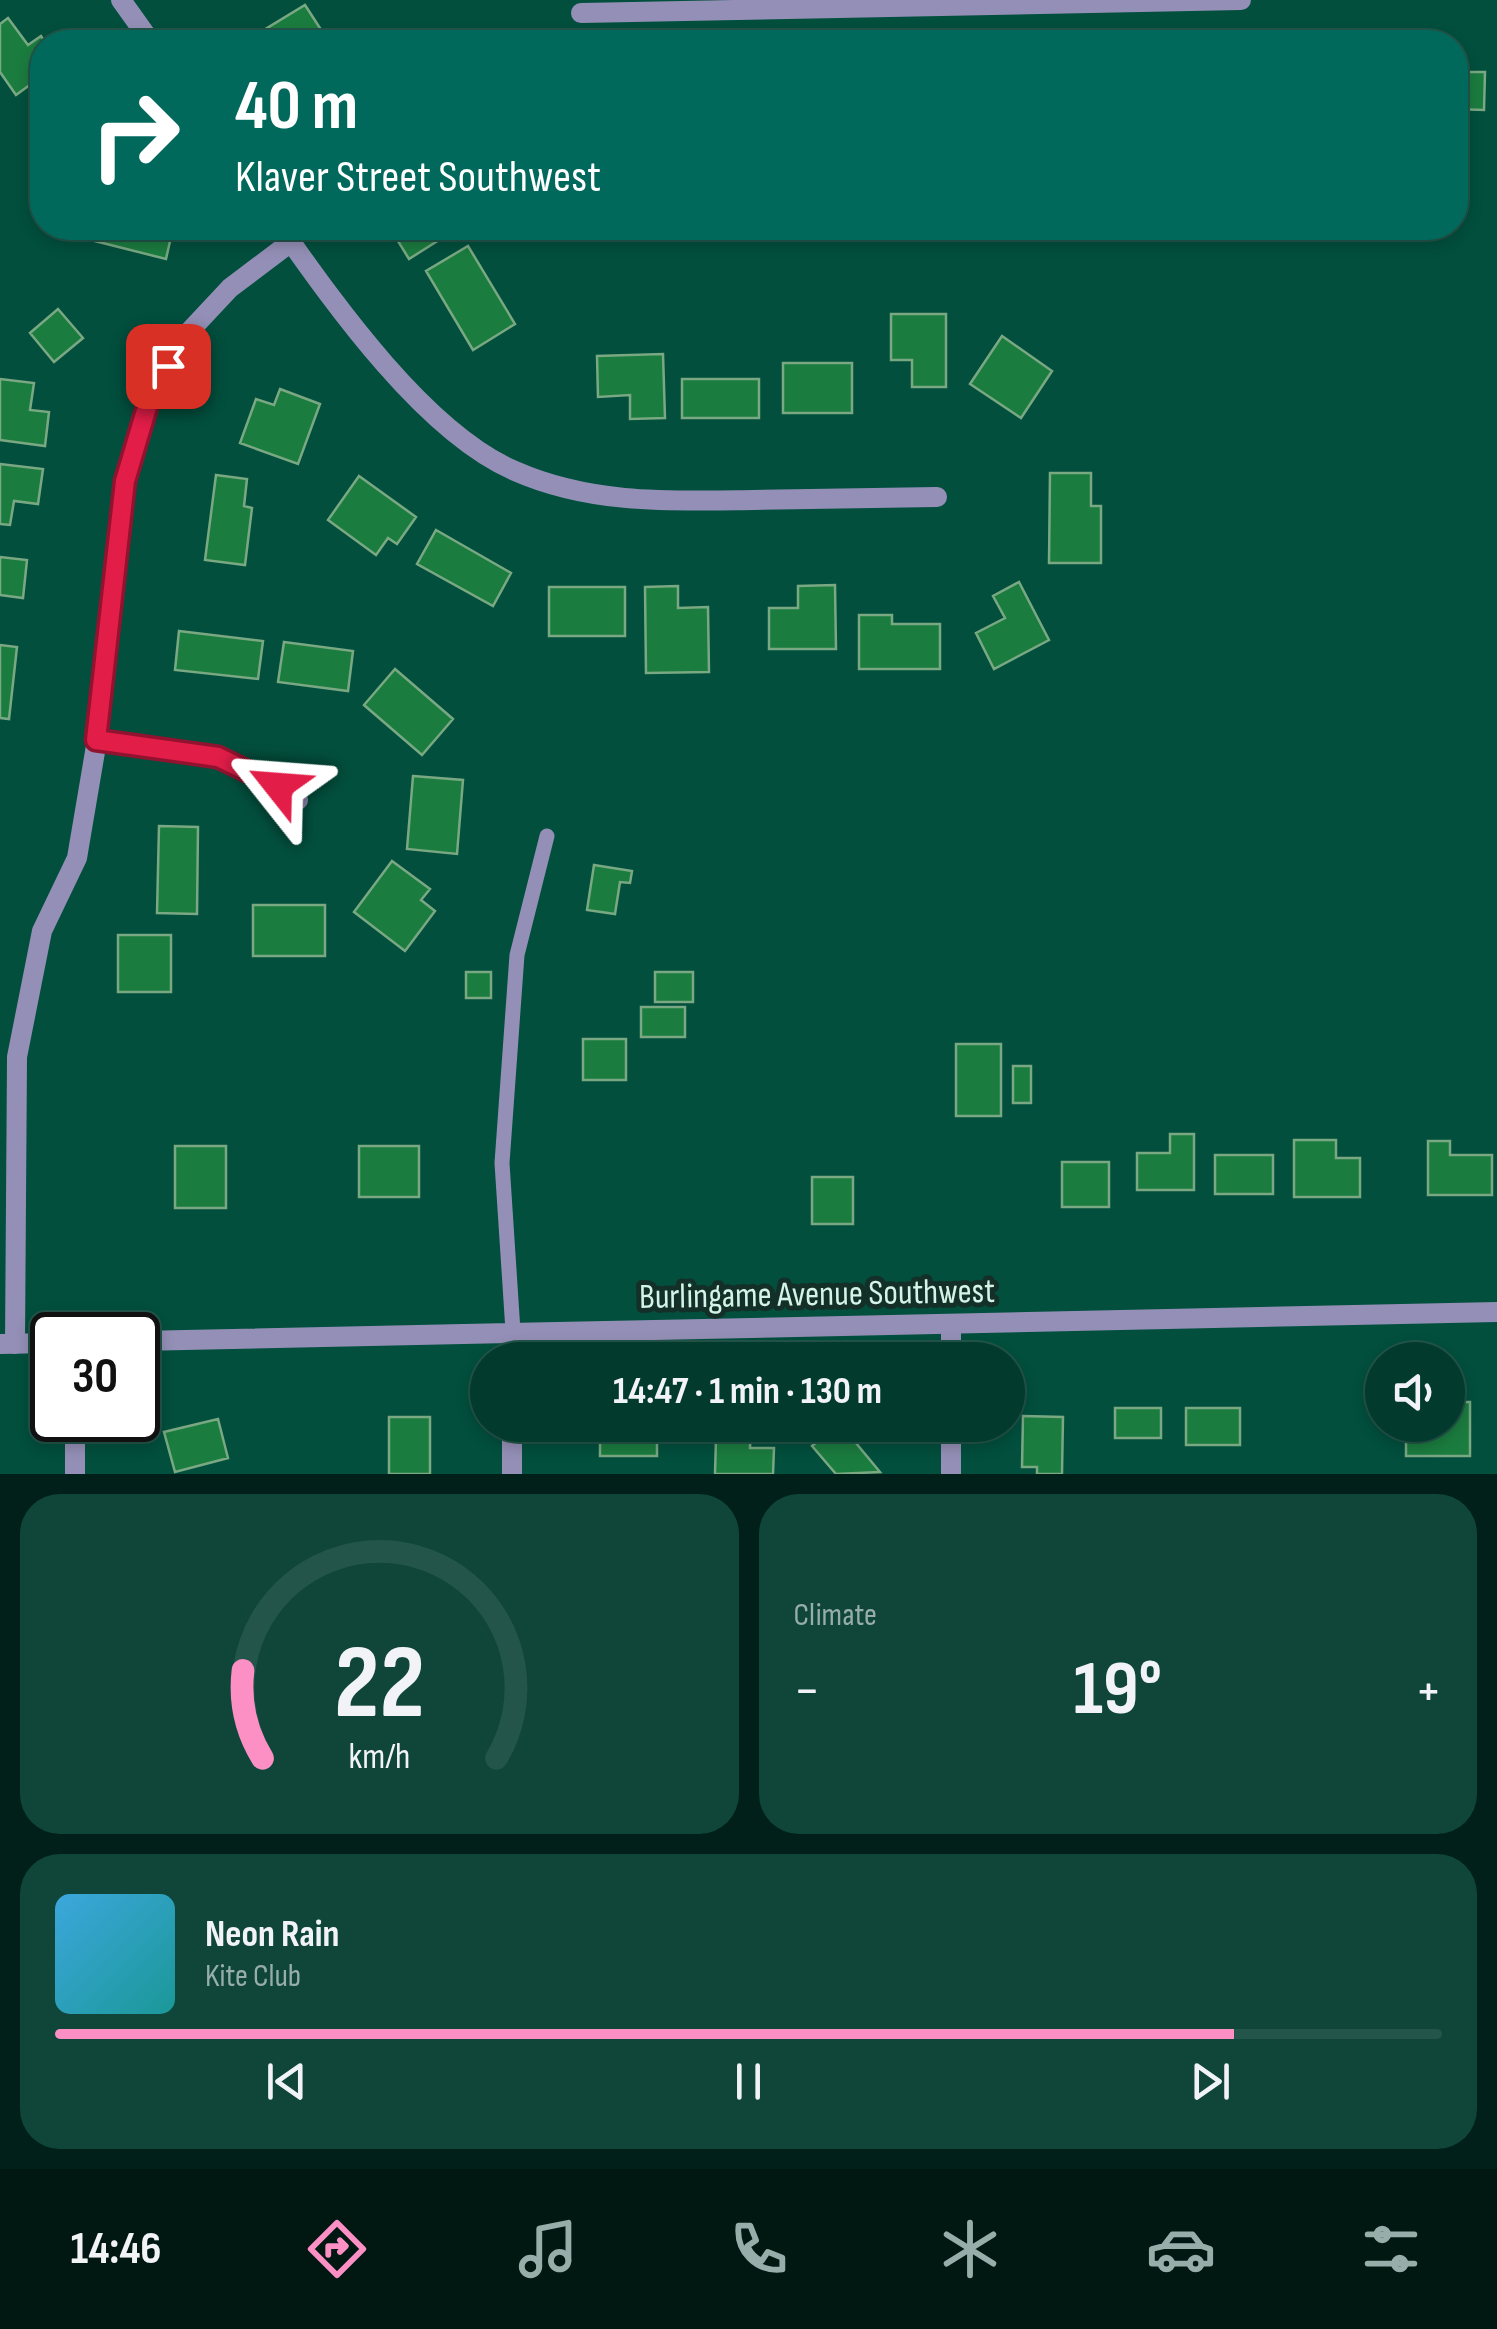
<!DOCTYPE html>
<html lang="en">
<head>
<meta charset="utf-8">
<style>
  :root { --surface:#023b2e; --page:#10463a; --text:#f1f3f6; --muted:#96adaa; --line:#23554a; --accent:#fc8fc3 }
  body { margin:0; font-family:"Sofia Sans Condensed",sans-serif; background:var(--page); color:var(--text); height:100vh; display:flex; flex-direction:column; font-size:38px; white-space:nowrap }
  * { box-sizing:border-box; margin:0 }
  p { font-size:32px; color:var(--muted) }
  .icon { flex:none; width:55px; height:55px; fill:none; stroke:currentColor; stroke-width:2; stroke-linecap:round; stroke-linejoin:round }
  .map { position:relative; height:1474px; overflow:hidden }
  .details { display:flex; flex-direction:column; gap:20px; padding:20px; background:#012019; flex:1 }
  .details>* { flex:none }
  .hud { position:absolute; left:30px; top:30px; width:1438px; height:210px; border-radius:40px; box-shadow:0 5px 15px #0003,0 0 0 2px var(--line); background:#00695c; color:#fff; overflow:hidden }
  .buttons { position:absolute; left:1365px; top:1342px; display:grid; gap:20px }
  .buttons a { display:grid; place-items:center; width:100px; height:100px; border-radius:50%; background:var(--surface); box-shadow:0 5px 15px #0003,0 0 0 2px var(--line); font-size:50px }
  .speed { position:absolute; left:30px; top:1312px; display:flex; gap:20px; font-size:50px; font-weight:700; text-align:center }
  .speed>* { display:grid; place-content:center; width:130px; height:130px; border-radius:50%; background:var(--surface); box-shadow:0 5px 15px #0003,0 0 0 2px var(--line); line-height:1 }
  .speed .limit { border:5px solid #111; border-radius:15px; background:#fff; color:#111 }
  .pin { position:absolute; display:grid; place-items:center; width:85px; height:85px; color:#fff; margin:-42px; border-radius:20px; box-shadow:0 5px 15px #0006 }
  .me { position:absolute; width:110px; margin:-55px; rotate:298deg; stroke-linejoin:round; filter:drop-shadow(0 0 8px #0008) }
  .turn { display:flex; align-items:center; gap:35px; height:210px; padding:0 40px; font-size:45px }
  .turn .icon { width:130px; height:130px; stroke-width:2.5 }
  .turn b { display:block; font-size:70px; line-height:85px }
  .big { font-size:75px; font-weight:700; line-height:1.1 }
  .details .widget { flex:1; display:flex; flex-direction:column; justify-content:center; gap:15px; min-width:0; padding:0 35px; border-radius:40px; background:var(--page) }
  .details .dial { align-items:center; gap:0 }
  .dial svg { height:260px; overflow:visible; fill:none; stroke:var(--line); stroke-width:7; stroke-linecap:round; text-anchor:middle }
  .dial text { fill:var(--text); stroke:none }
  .song { display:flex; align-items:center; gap:30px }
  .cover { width:120px; height:120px; border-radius:15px; background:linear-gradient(135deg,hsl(200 70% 55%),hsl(180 70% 35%)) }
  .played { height:10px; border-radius:5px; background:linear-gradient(90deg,var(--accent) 85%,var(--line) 85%) }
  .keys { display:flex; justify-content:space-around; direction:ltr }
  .heat { display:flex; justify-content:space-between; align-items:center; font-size:55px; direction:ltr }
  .details .tiles { flex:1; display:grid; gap:20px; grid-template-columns:1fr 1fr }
  .widget:last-child { grid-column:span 2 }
  .trip { position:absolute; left:470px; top:1342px; width:555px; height:100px; border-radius:50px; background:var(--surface); box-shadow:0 5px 15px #0003,0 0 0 2px var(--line); font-weight:700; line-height:100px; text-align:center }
  .tabs { display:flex; height:160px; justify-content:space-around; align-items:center; background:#011812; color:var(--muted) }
  .tabs .icon { width:70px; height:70px }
  .tabs .current { color:var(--accent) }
  .tabs b { font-size:45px; color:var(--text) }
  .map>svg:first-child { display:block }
  .building { fill:#1b7c3f; stroke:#79a883; stroke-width:2.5 }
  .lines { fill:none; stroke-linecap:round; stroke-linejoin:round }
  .service { stroke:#948fb6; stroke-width:15 }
  .minor { stroke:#948fb6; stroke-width:20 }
  .tertiary { stroke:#948fb6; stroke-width:20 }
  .route-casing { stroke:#92132f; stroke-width:25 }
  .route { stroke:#e11d48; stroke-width:18 }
  .labels { text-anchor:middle; stroke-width:10; stroke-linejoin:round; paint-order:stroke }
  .street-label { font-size:35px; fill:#d4f4e8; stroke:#142f27 }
</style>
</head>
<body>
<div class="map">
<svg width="1497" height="1474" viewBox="0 0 1497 1474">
  <rect width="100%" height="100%" fill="#024f3d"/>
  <path class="building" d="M305,5L329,42H265L259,33Z
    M8,18L28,45L41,36L45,42L42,76L16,95L0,72V24Z
    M1455,72H1485L1484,110L1455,109Z
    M90,228H173L166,259L87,239Z
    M390,228H458L409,259Z
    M683,228H725L724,235L682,234Z
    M1076,228H1117V240L1076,238Z
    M468,246L515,324L473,350L426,271Z
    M58,309L83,338L54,362L30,333Z
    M891,314H946V387H912V360H891Z
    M1002,336L1052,371L1021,418L970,384Z
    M663,354L665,418L630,419V395L598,397L597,356Z
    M783,363H852V413H783Z
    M0,379L34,383L30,410L49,412L45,446L0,440Z
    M682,379H759V418H682Z
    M280,389L320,404L298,464L240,443L256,399L274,405Z
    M0,464L43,469L38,504L14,501L10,525L0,524Z
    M1050,473H1091V506H1101V563H1049Z
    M216,475L247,479L244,506L252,508L245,565L205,560Z
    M359,476L416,517L397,544L388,538L376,555L328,520Z
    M436,530L511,573L493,606L417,564Z
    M0,557L27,560L23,598L0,595Z
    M1019,582L1049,640L994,669L976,633L1005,618L993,596Z
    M835,585L836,649H769V608H798V586Z
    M678,586V608L708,607L709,672L646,673L645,587Z
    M549,587H625V636H549Z
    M859,615H892V624H940V669H859Z
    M179,631L263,641L258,679L175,670Z
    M284,642L353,651L348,691L278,682Z
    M0,645L17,647L9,719L0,718Z
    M395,669L453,719L422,755L364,705Z
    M413,776L463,780L457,854L407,849Z
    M159,826L198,827L197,914L157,913Z
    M392,861L430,889L421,900L435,911L405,951L354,912Z
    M594,865L632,871L630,883L620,882L615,914L587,910Z
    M253,905H325V956H253Z
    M118,935H171V992H118Z
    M466,972H491V998H466Z
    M655,972H693V1002H655Z
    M641,1007H685V1037H641Z
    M583,1039H626V1080H583Z
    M956,1044H1001V1116H956Z
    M1013,1066H1031V1103H1013Z
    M1170,1134H1194V1190H1137V1153H1170Z
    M1294,1140H1336V1158H1360V1197H1294Z
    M1428,1141H1450V1155H1492V1195H1428Z
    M175,1146H226V1208H175Z
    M359,1146H419V1197H359Z
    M1215,1155H1273V1194H1215Z
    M1062,1162H1109V1207H1062Z
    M812,1177H853V1224H812Z
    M1448,1402H1470V1456H1406V1425H1448Z
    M1115,1408H1161V1438H1115Z
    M1186,1408H1240V1445H1186Z
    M1023,1416L1063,1417L1062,1474H1037V1467H1022Z
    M389,1417H430V1474H389Z
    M218,1419L228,1458L175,1472L164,1432Z
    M600,1425H657V1456H600Z
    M701,1425H751L750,1448H774L773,1474H715L716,1439H701Z
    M838,1425H841L880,1472L836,1474L812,1446Z"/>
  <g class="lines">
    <path class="service" d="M513,1331L502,1163L517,955L547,836"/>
    <path class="minor" d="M121,0L151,42
      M581,13L1241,0
      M281,228C336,306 426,433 515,471C592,505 673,501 754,500C815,499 876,498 937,497
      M97,740L218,757L257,773L298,800
      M951,1324V1360
      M15,1344L17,1057L42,931L77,858L97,740L125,481L150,397L186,335L230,288L291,242
      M513,1360V1331
      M951,1425V1474
      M75,1474V1420
      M512,1474V1425"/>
    <path class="tertiary" d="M138,1341L1497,1312
      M0,1344L52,1343"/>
  </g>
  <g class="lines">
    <defs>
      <path id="route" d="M168,366L150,397L125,481L96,740L218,757L278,786"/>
    </defs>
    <use href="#route" class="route-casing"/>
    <use href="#route" class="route"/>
  </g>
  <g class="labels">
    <g class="street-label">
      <text transform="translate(817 1293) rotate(-1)" y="12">Burlingame Avenue Southwest</text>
    </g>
  </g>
</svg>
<div class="buttons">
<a><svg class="icon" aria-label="sound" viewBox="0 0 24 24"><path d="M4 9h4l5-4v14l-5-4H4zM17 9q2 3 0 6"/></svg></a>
</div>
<div class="speed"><div class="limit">30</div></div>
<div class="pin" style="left:168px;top:366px;background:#d93025"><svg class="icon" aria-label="arrive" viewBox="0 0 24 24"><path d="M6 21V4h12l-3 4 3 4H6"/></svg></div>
<svg class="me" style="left:278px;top:786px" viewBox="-20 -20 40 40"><path d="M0-17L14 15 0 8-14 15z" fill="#e11d48" stroke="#fff" stroke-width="4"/></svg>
<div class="trip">14:47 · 1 min · 130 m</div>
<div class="hud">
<div class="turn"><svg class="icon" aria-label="right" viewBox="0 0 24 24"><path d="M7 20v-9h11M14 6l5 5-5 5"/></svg><div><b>40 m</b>Klaver Street Southwest</div></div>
</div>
</div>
<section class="details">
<div class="tiles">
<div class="widget dial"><svg viewBox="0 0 100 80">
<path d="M14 69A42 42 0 1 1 86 69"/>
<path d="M14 69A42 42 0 0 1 8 42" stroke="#fc8fc3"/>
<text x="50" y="56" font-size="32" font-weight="700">22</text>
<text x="50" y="72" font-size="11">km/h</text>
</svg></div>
<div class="widget"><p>Climate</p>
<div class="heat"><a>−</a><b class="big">19°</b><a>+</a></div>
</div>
<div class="widget">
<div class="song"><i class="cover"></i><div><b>Neon Rain</b><p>Kite Club</p></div></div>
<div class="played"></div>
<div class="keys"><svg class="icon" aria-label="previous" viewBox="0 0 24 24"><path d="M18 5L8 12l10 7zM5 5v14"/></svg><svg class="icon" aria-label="pause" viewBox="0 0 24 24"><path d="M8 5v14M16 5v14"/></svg><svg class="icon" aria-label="next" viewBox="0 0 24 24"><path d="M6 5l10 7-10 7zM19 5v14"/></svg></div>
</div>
</div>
</section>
<nav class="tabs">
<b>14:46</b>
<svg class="icon current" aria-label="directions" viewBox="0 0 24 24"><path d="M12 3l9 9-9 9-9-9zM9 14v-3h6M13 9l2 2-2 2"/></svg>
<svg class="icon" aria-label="music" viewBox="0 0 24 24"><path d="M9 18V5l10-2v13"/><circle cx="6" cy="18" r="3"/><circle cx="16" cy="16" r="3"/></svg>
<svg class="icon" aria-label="phone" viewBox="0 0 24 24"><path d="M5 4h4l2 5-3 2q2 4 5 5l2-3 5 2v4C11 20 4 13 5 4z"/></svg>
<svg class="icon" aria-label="climate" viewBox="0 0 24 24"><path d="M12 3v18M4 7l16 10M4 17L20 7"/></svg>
<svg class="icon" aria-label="car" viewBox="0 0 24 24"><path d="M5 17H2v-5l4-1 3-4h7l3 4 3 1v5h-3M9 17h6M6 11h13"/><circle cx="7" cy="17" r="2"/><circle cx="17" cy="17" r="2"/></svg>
<svg class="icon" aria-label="filters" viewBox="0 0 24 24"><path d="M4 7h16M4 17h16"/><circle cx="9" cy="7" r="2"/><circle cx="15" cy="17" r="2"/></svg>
</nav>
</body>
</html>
